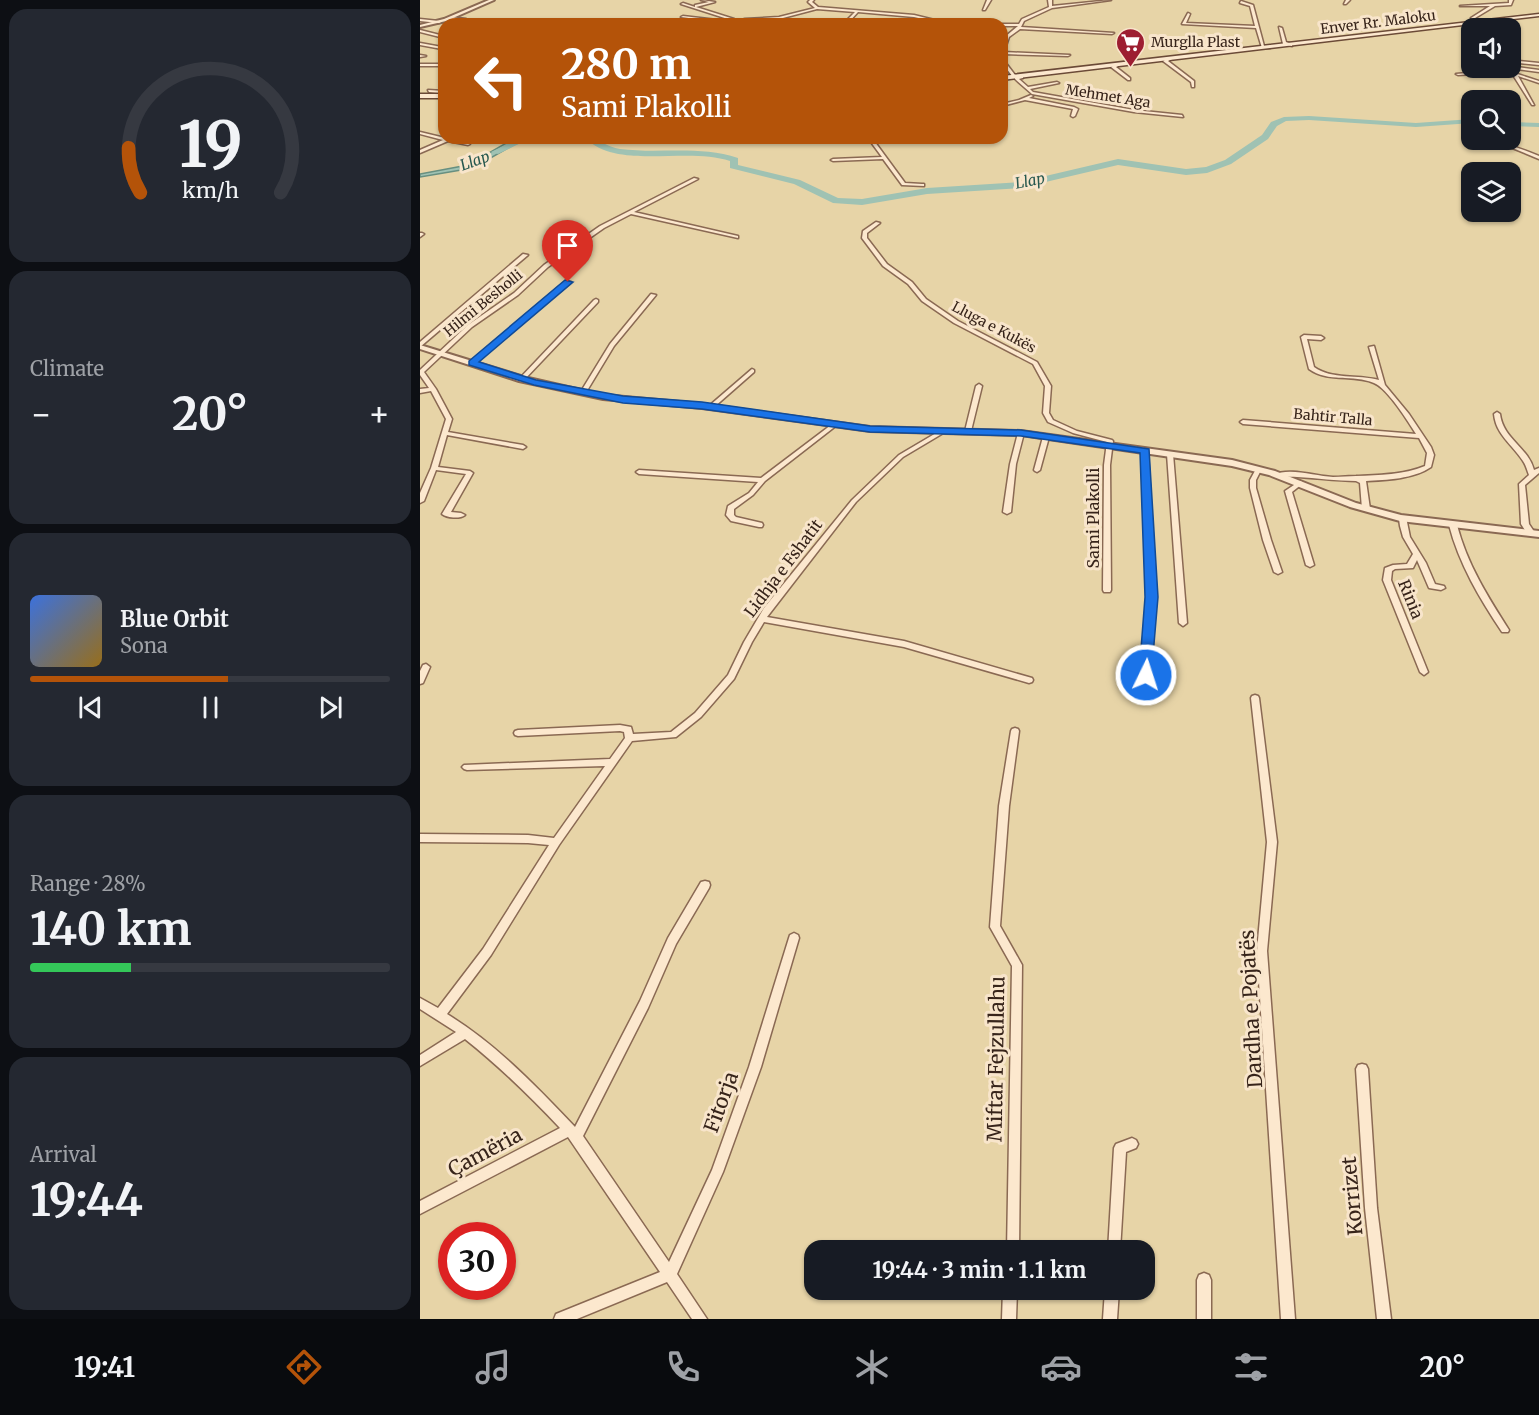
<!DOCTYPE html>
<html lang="en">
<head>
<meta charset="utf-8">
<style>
  :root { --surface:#171b24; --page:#242831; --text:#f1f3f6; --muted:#9ea1a6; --line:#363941; --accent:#b45309 }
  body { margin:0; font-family:Merriweather,serif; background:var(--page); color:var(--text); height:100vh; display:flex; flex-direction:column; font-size:22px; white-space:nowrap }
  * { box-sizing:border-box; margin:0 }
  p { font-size:20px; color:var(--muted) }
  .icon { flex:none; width:33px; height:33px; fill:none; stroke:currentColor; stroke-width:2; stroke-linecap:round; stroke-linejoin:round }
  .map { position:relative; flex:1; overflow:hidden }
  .details { display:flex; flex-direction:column; gap:9px; padding:9px; background:#0d0f14; width:420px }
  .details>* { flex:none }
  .banner { position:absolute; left:18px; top:18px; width:570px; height:126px; border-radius:18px; box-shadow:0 2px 4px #0004; background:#b45309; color:#fff; overflow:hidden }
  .controls { position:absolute; left:1041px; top:18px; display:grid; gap:12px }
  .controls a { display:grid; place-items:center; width:60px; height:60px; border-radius:12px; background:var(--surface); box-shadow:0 2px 4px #0004; font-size:30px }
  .speed { position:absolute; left:18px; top:1222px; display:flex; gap:12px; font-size:30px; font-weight:700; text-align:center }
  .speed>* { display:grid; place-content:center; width:78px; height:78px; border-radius:50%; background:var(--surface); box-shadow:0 2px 4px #0004; line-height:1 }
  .speed .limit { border:9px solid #d22; background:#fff; color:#111 }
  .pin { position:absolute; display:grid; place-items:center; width:51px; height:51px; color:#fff; margin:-62px -26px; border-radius:50% 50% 50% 0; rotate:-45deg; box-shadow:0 0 6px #0007 }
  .pin .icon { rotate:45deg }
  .me { position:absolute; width:66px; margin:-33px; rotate:4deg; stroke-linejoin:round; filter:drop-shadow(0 0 4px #0008) }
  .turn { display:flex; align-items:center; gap:21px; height:126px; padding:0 24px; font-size:27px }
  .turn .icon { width:78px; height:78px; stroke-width:2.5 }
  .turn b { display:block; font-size:42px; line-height:51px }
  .big { font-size:45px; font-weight:700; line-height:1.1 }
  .details .tile { flex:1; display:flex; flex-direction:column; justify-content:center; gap:9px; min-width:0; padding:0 21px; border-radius:18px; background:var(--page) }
  .details .dial { align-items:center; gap:0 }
  .dial svg { height:156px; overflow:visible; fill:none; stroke:var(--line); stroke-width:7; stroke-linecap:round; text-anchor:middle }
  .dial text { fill:var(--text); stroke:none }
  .song { display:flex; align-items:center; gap:18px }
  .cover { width:72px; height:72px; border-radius:9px; background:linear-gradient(135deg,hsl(220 70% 55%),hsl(40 70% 35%)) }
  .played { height:6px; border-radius:3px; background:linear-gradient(90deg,var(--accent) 55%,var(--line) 55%) }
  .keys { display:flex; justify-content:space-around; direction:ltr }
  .heat { display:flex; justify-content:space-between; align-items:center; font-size:33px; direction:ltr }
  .charge { height:9px; border-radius:4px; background:linear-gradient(90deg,#34c759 28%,var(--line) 0) }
  .trip { position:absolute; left:384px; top:1240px; width:351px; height:60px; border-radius:18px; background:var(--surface); box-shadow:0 2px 4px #0004; font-weight:700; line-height:60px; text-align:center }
  .tabs { display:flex; height:96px; justify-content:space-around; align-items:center; background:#090b0e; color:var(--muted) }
  .tabs .icon { width:42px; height:42px }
  .tabs .on { color:var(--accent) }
  .tabs b { font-size:27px; color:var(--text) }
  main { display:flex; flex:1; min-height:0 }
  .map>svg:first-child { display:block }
  .farmland { fill:#e7d4a7; fill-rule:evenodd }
  .water { fill:#9fc2b3; stroke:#678f80; stroke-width:1.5 }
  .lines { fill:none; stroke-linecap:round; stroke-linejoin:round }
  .river { fill:#9fc2b3; fill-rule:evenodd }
  .minor-casing { stroke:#8a6953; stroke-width:3 }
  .tertiary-casing { stroke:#8a6953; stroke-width:4 }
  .secondary-casing { stroke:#6b4a37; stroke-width:3 }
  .minor { fill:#fce8ce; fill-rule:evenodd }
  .tertiary { fill:#fce8ce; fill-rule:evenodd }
  .secondary { fill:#fce8ce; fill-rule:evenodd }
  .route { fill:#1a73e8; stroke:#114b97; stroke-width:1.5 }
  .labels { text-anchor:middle; stroke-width:6; stroke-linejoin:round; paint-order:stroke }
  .far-street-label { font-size:14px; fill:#37241a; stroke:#f8e5cb }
  .far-poi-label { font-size:14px; fill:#37241a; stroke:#f8e5cb; text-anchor:start }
  .far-water-label { font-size:15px; font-style:italic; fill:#27584f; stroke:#f8e5cb }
  .street-label { font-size:16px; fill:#37241a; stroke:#f8e5cb }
  .near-street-label { font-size:20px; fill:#37241a; stroke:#f8e5cb }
</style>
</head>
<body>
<main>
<section class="details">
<div class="tile dial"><svg viewBox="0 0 100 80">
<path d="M14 69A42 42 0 1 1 86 69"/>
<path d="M14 69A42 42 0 0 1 8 46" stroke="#b45309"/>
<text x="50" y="56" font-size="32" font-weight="700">19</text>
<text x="50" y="72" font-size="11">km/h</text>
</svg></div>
<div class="tile"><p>Climate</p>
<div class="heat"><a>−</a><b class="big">20°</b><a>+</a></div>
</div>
<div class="tile">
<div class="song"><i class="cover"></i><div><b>Blue Orbit</b><p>Sona</p></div></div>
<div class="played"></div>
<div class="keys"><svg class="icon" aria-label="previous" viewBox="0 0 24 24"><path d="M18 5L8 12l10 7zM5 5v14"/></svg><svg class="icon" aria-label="pause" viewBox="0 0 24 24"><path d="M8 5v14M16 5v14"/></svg><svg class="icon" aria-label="next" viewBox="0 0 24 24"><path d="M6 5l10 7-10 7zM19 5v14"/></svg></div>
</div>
<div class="tile"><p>Range · 28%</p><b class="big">140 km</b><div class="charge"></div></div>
<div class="tile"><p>Arrival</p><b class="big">19:44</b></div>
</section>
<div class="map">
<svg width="1119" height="1319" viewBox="0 0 1119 1319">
  <rect width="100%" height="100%" fill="#f1d9bb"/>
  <path class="farmland" d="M0,0H1119V1319H0ZM24,24H582V138H24ZM1052,28H1090V68H1052ZM1052,100H1090V140H1052ZM1052,172H1090V212H1052ZM32,1236H82V1287H32ZM394,1251H724V1290H394Z"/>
  <path class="water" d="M88,142L97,143L53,168L0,177V174L48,165Z"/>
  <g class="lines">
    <path class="river" d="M889,116L996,123L1052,119V123L996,127L889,120L866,121L857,126L848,139L811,164L787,173L766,175L698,165L600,188L507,194L442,205L413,203L374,184L310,168V161C266,146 199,171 165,138C178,138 187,147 200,149C240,154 279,145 318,158V165L380,180L418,198L442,199L507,188L600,182L698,159L766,169L786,167L805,160L842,135L851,122L864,117Z
      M1090,122L1119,123V127L1090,126Z
      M100,138H111L78,154L71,152Z"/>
    <defs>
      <path id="minor" d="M281,0L295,2L276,7L314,19L311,20L261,4L263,3L275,7V5L289,2Z
        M390,0H394L392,2L398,7L494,15L531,24H525L494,17L438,12L427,24H423L435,12L397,9L359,19L325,21L314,24L261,17L263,16L314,22L325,19L359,17L395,8L388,2Z
        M567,0H571L565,10H563Z
        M628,0H632V6L691,0L632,8L604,21L601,27L694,33L692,34L600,29L589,37L584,52L650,55L648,56L584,54L585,62L595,75L603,76V78L599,79L608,87L637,82L639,83L610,89L613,92L714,110L762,115L763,117L714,112L612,94L595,79V77H593L582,63V47L586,36L598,26H582V24H599L602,19L629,7Z
        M926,0H930L926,4H924Z
        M1089,0H1093L1091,5L1075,6L1055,18L1058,21H1064L1063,23H1056L1051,18L1070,6H1040L1089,3Z
        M821,1L833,5L844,46H850V48H842L836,28L762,24L768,13L770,14L766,23L835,26L830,6L820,3Z
        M30,17L46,19L48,20L46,21L29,19Z
        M0,19L19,21L21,22L19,23L0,21Z
        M859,27L862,28L866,42L872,44V46L863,44Z
        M0,30L24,36V38L0,32Z
        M0,43L22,47L24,48L22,49L0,45Z
        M1051,49H1052V54L1050,53Z
        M0,55L6,56L0,57Z
        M749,58L752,59L748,61L774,81V87H772L771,82L743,61Z
        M1090,60L1119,63V65L1090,62Z
        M0,64H24V66H0Z
        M697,64L700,65L696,67L710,78V80H708L691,67Z
        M1090,66L1119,70V72L1089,68H1090Z
        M1075,68H1079L1119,81V83L1098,76L1114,105H1112L1093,75L1080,70L1072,73L1038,75L1036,74L1071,71L1076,69Z
        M8,90L24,91V93L9,92Z
        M611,95L613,96L609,98L654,107L658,109L655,116L653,117L651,116L653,109L605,100L582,106V104L599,100Z
        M0,132L50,144L48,145L28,141L0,153V150L23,140L0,134Z
        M448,138H452L485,183L502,184H504V186L482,185L463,159L413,161L411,160L413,159L462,157Z
        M1053,140C1075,138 1099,148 1119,156V159L1090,147Z
        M274,178L278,179L214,212L318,236V238L211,214L184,228L128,267L98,295L52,327L4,372L16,389L32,419L28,432L103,445L106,447L103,449L27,435L18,467L50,471L53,473L31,512L41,513L45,515C40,519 27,518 22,514L46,474L16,470L4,501L0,503V493L11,468L26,419L11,391L0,393V389L9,388L0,375V370L48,325L94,293L124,265L180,226Z
        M456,222L460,223L447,233V238L467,264L492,282L506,299L538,321L617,362L631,386L629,413L633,420L657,431L692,440L693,441L690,465L691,590L690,592H684L683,590L684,465L687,442L653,433L628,422L623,413L625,386L613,364L534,323L502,301L488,284L463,266L442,238L443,231Z
        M0,233H2L4,234L0,237Z
        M103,254L108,255L0,347V342Z
        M146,281L151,282L54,364H50V362Z
        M231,294L236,295L194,346L165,394H161L160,393L190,344Z
        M176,299L178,300V302L104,380H100V378L174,300Z
        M884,335L901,336L904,338L901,340L887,339L894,367C912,380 938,374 959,380L949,347L954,346L965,385L989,414L1011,447L1014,455L1011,467C994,479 966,480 946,481L950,509L949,511H946L942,509L940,483L936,481C916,481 897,478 877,477C869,476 860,478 854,475C868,467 896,476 913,477C921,477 929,476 936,476C960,475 983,475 1005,466L1007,453L999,438L823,424L820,422L823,420L996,434C988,421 967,388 954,383C933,374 908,383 889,369L881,337Z
        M332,369L334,370V372L293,408H289V406Z
        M559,384L562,386L551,431L550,432H546L545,431L556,386Z
        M1077,412L1080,414C1083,439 1108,447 1114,470L1119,468V473L1105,485L1109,524L1115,533L1114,535H1108L1101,524L1099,484L1109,475C1107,470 1106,465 1103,461C1092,444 1076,435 1074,414Z
        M415,422L418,424L417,425L345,481L333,495L314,509V515L316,517L342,523L343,525L342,527H339L311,521L306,515L308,506L329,493L338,482L219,474L216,472L219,470L341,478Z
        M523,429L525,430V432L483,457L436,502L347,617L484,641L612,678L613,680L612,682L609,683L484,647L344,622L332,642L314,679L281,717L256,737L212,741L139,845L71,955L27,1014C76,1044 116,1086 155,1127L220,1001L248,938L281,882L285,881L289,882L290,885L289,888L256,944L228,1008L163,1136L249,1262L292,1170L329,1067L369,938L370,935L374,933L378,935L379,938L341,1067L303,1172L257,1274L287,1319H272L247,1282L157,1319H134L136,1314L240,1272L148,1137L0,1214V1201L140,1128C109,1095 80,1067 45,1039L0,1066V1055L36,1032L0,1009V998L18,1008L63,949L129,845L108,843L0,842V834L108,835L134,838L185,766L47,770L44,769L42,767L44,765L190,759L205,738L204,732L200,731L98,736L95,735L94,733L95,731L98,730L200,725L211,727L213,734L251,732L275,713L308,675L324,642L344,608L432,500L479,455Z
        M601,431L604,433L596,464L591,512L587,514L583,512L590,464L598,433Z
        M626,435L629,437L620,470L617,472L615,471L614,470L623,437Z
        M725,449L728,451L735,597L730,675L726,678L722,675L727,597L722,451Z
        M750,452L753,454L767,623L763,626L759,623L747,454Z
        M838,468L841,470L836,480V488L851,540L862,572L858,574L854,572L843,540L830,488V480L836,469Z
        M880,481L882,482V484L872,492L894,565L890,567L886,565L865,491Z
        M980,517H986L990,537L1006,563L1015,584L1024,586L1025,588L1021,590L1009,588L997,560L993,568L975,569L972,571L971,580L1008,672L1004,675L1000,672L963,580L965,568L973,565L987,564L993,554L983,537L980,526L979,519Z
        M1030,523H1033L1037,525C1047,564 1068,597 1089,630L1088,632H1082C1060,599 1039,564 1029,525Z
        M6,664L10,667L3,683L0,684V671L3,665Z
        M835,695L838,696L839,698L857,842L847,951L875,1319H861L837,951L847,842L831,698L832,696Z
        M595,728L598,729L599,731L589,806L580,926L602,965L599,1251H587L592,966L570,927L579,806L591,731L592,729Z
        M942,1064L946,1065L948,1069L957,1208L971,1319H957L945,1208L936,1069L938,1065Z
        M712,1138L716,1140L718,1144L716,1148L706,1152L700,1251H688L694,1148L696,1144Z
        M784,1273L789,1275L791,1280V1319H777V1280L779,1275Z
        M583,1290H597L596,1319H582Z
        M685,1290H699L697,1319H683Z"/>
      <path id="tertiary" d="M69,0H74L26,21L0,27V25L24,19Z
        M0,345L104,377L183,395L282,404L450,427L601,431L812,460L855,471L936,503L981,515L1119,531V537L980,521L930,507L849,475L812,466L601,435L450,431L282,408L183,399L99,381L0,349Z"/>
      <path id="secondary" d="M1119,14V16L582,80V76Z
        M0,94H24V98H0Z"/>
    </defs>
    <use href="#minor" class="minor-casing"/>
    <use href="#tertiary" class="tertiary-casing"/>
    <use href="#secondary" class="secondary-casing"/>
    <use href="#minor" class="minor"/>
    <use href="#tertiary" class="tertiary"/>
    <use href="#secondary" class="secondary"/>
  </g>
  <path class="route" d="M145,280L153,282L59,362L116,380L203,396L282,402L450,426L601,430L729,449L738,597L731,679L726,680L719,675L725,597L720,453L601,436L450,432L282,409L203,403L114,385L49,365V361Z"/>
  <defs>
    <symbol id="supermarket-pin" viewBox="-11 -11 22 30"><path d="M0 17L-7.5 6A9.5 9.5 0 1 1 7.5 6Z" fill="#9d1e31" stroke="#f8e5cb"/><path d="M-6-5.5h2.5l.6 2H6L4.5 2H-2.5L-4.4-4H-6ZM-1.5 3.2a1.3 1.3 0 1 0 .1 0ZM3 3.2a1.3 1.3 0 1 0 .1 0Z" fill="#fff"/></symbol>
  </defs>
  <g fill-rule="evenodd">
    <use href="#supermarket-pin" x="694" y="26" width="33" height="45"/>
  </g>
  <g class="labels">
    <g class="far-street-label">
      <text transform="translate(958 22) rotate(-7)" y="5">Enver Rr. Maloku</text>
      <text transform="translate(688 96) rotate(9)" y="5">Mehmet Aga</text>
      <text transform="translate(63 303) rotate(-39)" y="5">Hilmi Besholli</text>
      <text transform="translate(574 327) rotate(28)" y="5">Lluga e Kukës</text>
      <text transform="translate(913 417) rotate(5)" y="5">Bahtir Talla</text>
    </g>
    <g class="far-poi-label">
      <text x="731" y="47">Murglla Plast</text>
    </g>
    <g class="far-water-label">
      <text transform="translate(55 161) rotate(-20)" y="5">Llap</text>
      <text transform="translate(610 181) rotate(-11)" y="5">Llap</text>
    </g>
    <g class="street-label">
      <text transform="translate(673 518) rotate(-90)" y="6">Sami Plakolli</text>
      <text transform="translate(363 568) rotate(-53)" y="6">Lidhja e Fshatit</text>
      <text transform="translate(991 599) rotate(68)" y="6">Rinia</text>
    </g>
    <g class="near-street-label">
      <text transform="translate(831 1009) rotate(-93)" y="7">Dardha e Pojatës</text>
      <text transform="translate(576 1059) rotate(-89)" y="7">Miftar Fejzullahu</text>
      <text transform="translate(301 1102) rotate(-70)" y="7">Fitorja</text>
      <text transform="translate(65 1152) rotate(-28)" y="7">Çamëria</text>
      <text transform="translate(932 1196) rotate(-95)" y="7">Korrizet</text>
    </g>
  </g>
</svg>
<div class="controls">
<a><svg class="icon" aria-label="sound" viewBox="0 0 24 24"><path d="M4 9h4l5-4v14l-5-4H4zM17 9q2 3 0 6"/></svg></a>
<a><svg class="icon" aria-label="search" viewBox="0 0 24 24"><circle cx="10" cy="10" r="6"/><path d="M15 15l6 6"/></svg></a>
<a><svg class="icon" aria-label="layers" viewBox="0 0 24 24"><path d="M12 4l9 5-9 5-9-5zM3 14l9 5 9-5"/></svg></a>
</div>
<div class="speed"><div class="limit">30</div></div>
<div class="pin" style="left:148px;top:282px;background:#d93025"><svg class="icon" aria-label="arrive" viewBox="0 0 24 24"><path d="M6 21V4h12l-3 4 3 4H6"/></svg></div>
<svg class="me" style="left:726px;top:675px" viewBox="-20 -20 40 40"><circle r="17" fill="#1a73e8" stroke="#fff" stroke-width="3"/><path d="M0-11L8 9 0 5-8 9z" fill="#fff"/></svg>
<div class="trip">19:44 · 3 min · 1.1 km</div>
<div class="banner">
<div class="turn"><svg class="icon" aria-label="left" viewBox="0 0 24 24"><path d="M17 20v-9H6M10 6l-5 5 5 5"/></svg><div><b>280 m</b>Sami Plakolli</div></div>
</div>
</div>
</main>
<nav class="tabs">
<b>19:41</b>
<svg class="icon on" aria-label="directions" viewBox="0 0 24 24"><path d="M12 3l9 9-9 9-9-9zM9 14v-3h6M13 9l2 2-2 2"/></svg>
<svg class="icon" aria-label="music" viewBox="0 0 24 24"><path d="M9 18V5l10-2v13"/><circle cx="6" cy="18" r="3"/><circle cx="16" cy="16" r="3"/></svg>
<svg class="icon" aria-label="phone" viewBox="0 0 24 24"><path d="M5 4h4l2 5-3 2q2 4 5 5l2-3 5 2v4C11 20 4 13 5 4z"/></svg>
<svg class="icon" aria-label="climate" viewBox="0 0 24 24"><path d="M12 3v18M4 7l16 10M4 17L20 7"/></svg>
<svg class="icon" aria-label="car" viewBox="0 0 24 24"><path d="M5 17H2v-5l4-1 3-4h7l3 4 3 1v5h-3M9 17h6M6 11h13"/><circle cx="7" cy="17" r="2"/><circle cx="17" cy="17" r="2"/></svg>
<svg class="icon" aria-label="filters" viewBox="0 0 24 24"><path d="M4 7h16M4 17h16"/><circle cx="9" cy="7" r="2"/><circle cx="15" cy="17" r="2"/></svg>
<b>20°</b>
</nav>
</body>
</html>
